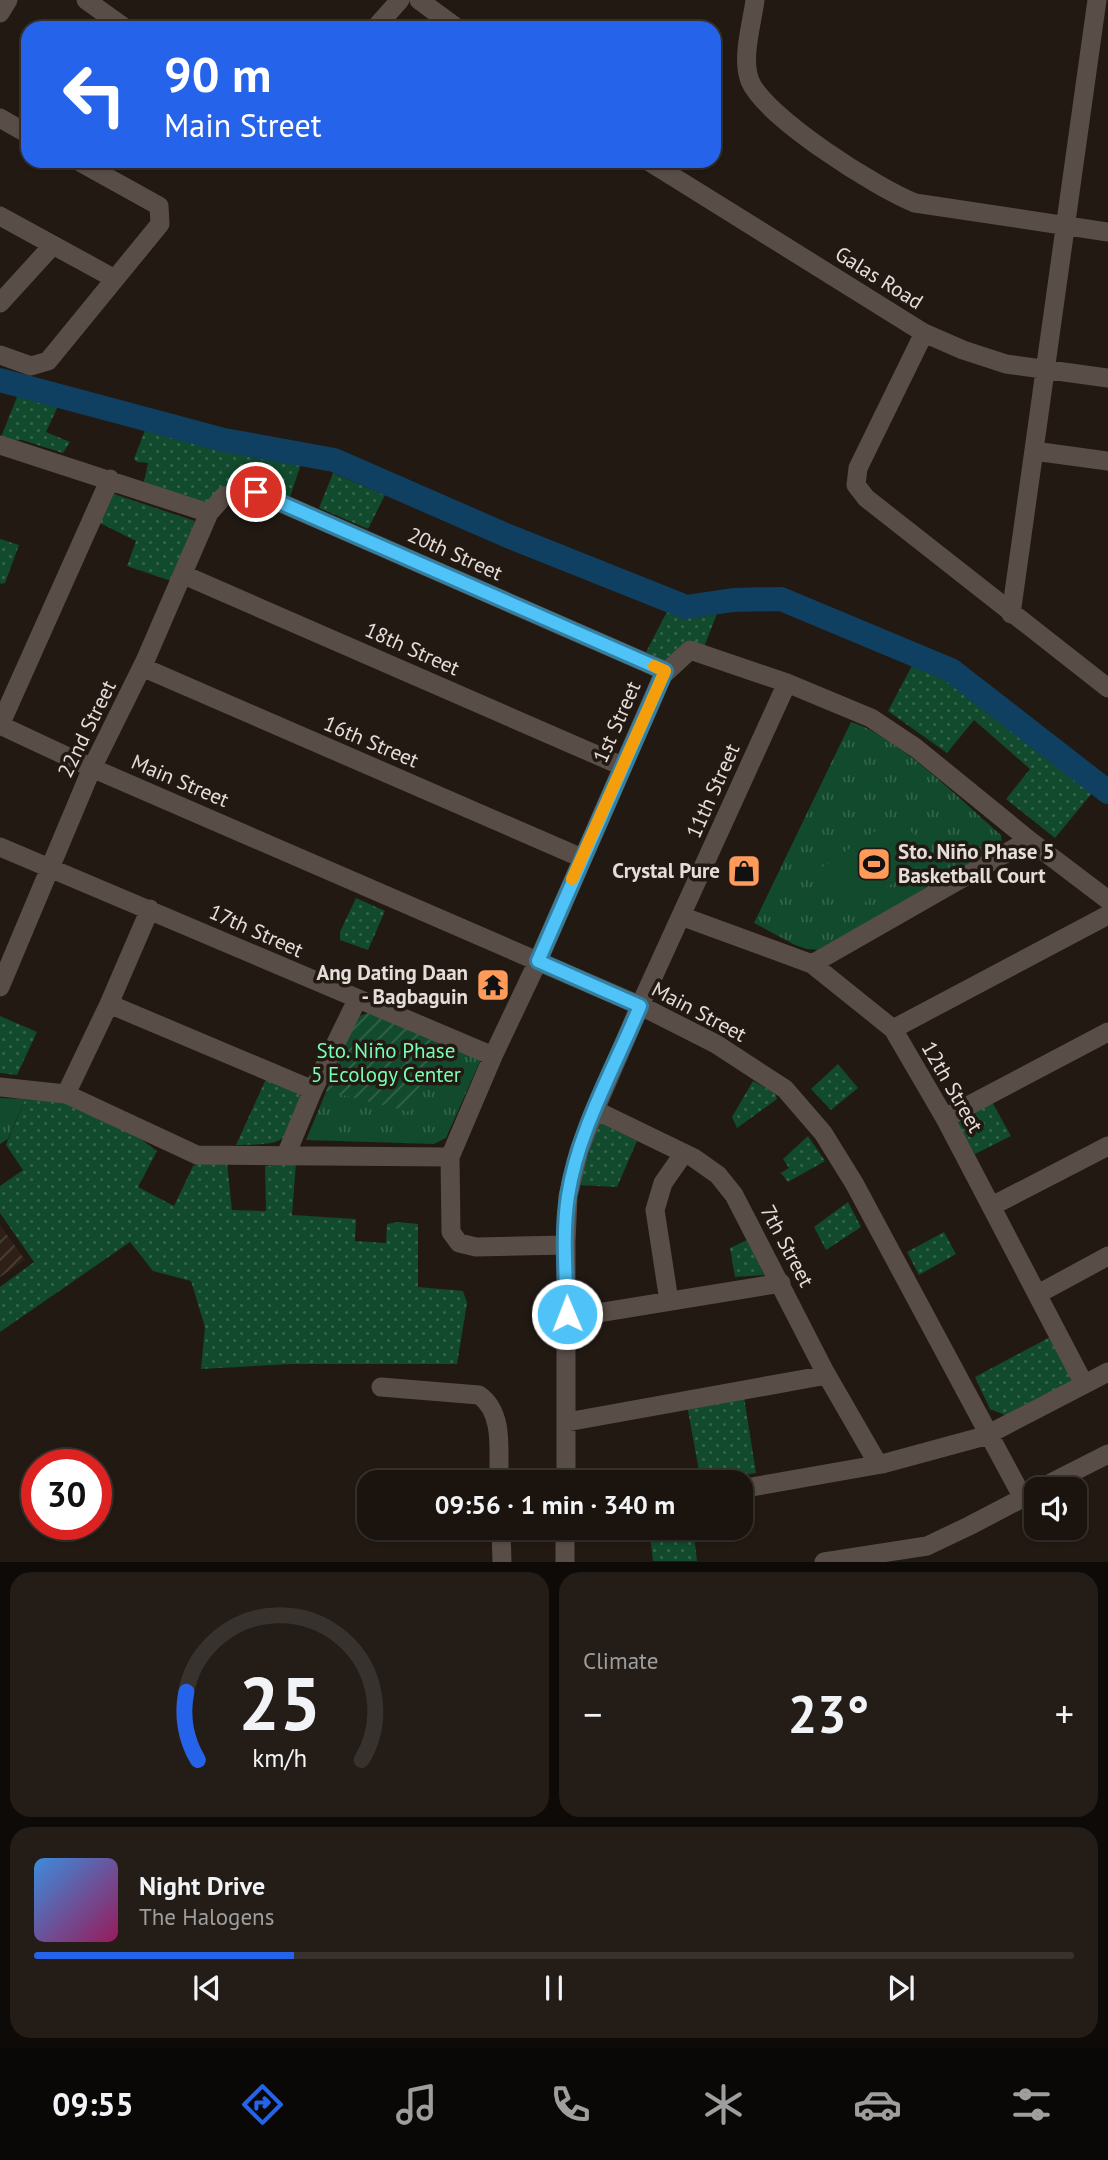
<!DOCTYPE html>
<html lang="en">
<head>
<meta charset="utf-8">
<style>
  :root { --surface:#1a130e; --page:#231c17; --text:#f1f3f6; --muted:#9f9e9e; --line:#38322e; --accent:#2563eb }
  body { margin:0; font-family:"PT Sans",sans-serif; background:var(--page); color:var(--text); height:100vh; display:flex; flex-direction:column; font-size:26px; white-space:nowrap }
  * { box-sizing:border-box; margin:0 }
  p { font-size:23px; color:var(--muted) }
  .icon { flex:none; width:38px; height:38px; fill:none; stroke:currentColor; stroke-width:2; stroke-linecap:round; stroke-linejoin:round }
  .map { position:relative; height:1562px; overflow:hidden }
  .drawer { display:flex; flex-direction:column; gap:10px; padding:10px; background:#0e0a08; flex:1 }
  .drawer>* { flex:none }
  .hud { position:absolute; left:21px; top:21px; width:700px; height:147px; border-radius:21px; box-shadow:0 2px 5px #0004,0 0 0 2px var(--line); background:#2563eb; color:#fff; overflow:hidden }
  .buttons { position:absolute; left:1024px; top:1477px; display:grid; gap:14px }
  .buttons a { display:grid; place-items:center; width:63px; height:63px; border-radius:14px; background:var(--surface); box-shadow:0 2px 5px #0004,0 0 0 2px var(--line); font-size:35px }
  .speed { position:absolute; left:21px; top:1449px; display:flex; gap:14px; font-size:35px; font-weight:700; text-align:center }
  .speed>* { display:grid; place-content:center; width:91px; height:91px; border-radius:50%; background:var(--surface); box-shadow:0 2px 5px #0004,0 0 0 2px var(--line); line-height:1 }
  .speed .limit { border:10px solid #d22; background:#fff; color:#111 }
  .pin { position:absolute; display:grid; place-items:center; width:60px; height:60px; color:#fff; margin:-30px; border:4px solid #fff; border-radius:50%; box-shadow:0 2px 7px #0007 }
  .me { position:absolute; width:77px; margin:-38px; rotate:359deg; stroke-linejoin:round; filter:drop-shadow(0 0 5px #0008) }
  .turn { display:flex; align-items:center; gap:24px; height:147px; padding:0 28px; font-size:32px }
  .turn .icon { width:91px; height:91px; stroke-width:2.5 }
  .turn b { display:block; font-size:49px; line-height:60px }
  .big { font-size:52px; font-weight:600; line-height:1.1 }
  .drawer .card { flex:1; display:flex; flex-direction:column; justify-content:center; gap:10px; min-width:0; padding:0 24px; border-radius:21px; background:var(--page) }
  .drawer .dial { align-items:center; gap:0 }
  .dial svg { height:182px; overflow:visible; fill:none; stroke:var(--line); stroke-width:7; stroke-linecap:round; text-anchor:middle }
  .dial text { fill:var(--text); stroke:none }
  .song { display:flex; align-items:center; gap:21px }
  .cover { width:84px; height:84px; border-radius:10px; background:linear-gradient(135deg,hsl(210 70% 55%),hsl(330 70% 35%)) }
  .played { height:7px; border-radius:4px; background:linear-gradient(90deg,var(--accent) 25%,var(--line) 25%) }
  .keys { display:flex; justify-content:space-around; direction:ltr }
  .heat { display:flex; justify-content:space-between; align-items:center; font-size:38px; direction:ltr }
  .drawer .tiles { flex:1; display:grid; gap:10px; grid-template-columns:1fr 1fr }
  .card:last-child { grid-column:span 2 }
  .trip { position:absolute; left:357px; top:1470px; width:396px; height:70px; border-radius:21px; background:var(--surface); box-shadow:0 2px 5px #0004,0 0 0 2px var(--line); font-weight:600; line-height:70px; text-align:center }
  .dock { display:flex; height:112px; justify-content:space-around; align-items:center; background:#0a0806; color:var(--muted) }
  .dock .icon { width:49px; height:49px }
  .dock .on { color:var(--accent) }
  .dock b { font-size:32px; color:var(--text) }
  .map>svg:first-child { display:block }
  .industrial { fill:url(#industrial-furrows) }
  .grass { fill:url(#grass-dots) }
  .park { fill:url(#park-tufts) }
  .garden { fill:url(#garden-furrows) }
  .pitch { fill:#114a2d }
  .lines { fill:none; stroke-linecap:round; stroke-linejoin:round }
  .canal { stroke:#0f4062; stroke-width:24 }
  .minor { stroke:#594d47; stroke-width:19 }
  .tertiary { stroke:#594d47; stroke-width:19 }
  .route-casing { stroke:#337fa1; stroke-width:18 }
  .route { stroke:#4fc3f7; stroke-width:12 }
  .slow { stroke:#f59e0b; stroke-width:12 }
  .labels { text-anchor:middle; stroke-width:7; stroke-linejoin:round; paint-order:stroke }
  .street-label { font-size:21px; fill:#e4ddd9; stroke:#221913 }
  .poi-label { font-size:21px; font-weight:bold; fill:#e4ddd9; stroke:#221913; text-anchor:end }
  .park-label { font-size:21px; fill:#78feb3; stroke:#221913 }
</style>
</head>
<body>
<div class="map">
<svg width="1108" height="1562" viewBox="0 0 1108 1562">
  <defs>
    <pattern id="industrial-furrows" width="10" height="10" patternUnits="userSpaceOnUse" patternTransform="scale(1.75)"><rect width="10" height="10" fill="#2f2017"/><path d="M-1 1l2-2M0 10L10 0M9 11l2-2" fill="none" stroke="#4d4038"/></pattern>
    <pattern id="grass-dots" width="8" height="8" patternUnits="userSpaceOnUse" patternTransform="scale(1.75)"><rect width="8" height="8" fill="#114a2d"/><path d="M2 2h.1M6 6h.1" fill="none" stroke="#34644b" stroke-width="1.8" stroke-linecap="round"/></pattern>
    <pattern id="park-tufts" width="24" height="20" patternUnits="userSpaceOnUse" patternTransform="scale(1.75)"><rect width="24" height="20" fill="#114a2d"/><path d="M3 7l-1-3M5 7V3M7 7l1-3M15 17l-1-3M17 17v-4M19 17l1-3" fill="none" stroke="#34644b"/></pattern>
    <pattern id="garden-furrows" width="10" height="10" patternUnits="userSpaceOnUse" patternTransform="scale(1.75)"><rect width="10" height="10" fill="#114a2d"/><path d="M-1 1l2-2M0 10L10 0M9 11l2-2" fill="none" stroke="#34644b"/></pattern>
  </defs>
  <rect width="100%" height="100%" fill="#221913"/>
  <path class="industrial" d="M0,1225L25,1260L0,1277Z"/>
  <path class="grass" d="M19,392L58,406L46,432L70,442L63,453L22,440L11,441L1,437Z
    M147,425L302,461L290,497L207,505L144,482L148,463L137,462L134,459Z
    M333,473L385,495L368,529L319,508Z
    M111,493L195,521L171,581L127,566L136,541L100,523Z
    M0,539L19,545L5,583L2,584L0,583Z
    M671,604L686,609L720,606L704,647L664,662L646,652Z
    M915,660L950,675L1097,787L1055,838L1006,799L1030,769L974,720L947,753L888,711Z
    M356,898L385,911L368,950L340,940V932Z
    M0,1016L37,1032L17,1075L0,1073Z
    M838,1064L858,1088L831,1110L811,1089Z
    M266,1079L303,1095C283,1144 291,1144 236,1145Z
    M753,1081L775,1093L777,1099L737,1128L732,1117Z
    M25,1099L63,1102L138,1137L157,1151L138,1187L174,1206L193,1166L199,1162H227L232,1210L266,1211L265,1166L296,1163L292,1215L356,1219L355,1241L386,1243L387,1224L398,1222L418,1224V1287L463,1291L467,1303L457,1364H291L201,1369L205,1327L191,1281L153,1271L130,1242L0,1332V1287L34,1262L0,1213V1186L23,1170L6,1145Z
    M992,1102L1011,1136L975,1154L955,1120Z
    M598,1122L637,1141L617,1187L579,1185Z
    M808,1136L825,1161L788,1182L781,1173L789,1168L783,1159Z
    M848,1202L861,1227L826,1250L814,1227Z
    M944,1232L956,1254L919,1275L907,1252Z
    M747,1240L764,1275L735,1277L730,1248Z
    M1050,1337L1068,1370L1071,1381L1005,1415L990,1409L975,1377Z
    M744,1397L756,1473L701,1482L687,1405Z
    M649,1528H693L697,1561H653Z"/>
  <path class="park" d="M851,722C896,735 964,803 1001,835L1002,843L994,850L818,950L807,949L795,945L754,923Z
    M371,1012L481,1059L446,1138L434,1144L306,1140L357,1017Z
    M0,1098L25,1099L8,1139L0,1144Z"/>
  <path class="garden" d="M371,1012L443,1043L432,1070L410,1112L326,1091L357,1017Z"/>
  <path class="pitch" d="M896,817H901L930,858L850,912L843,910L817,875L818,870Z"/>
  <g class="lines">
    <path class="canal" d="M0,380L224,440L334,460L508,536L686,607L733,600L781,599L951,670L1108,792"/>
    <path class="minor" d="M86,0L125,28
      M419,0L457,28
      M755,0C752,24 741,58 750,81C765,117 878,189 915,203L1108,232
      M0,13L8,0
      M375,28L400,0
      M0,118L28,134
      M648,161L924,333L963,350L1006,364L1108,378
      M0,216L115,279
      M0,303L53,245
      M924,333L858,468L856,485L866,498L1108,688
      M0,355L31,366L48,361L160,224L159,206L78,161
      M0,445L209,513
      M1034,451L1108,461
      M184,575L622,766
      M1011,614L1097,0
      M142,667L582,858
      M0,725L92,768L641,1006L716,1044L785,1089L823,1133L854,1183L1023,1498
      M0,725L110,479
      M0,847L493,1056
      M681,916L812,964L893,1029L946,1120L1084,1384
      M812,964L1029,840
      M0,987L92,768L145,661L209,513L224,496L256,492L665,671
      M109,1004L313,1090
      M893,1029L1108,915
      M0,1087L66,1094L197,1155L450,1157
      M66,1094L109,1004L150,909
      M595,1110L694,1158L718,1175L734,1195L825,1372L878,1464
      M945,1118L1108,1032
      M286,1155L313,1090L357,1000
      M992,1206L1108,1146
      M566,1245L476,1247L459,1243L451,1232L450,1157L493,1056L538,961L663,675L690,650L787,683L871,718L916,748L1029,840L1108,900
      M1038,1294L1108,1256
      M669,1301L655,1210L663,1183L684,1153
      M567,1318L781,1283
      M381,1387L479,1395C505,1413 498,1453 499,1482
      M567,1422L827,1375
      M566,1482V1242L568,1196L579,1151L595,1110L643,999L787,683
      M740,1489L882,1464L985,1436L1108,1372
      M501,1528L502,1562
      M565,1562V1528"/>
    <path class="tertiary" d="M1039,1489L1108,1454
      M824,1562L927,1546L969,1526L1036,1491"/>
  </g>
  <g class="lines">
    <defs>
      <path id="route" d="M256,492L665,671L538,961L640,1006C615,1067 578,1130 568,1196C562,1234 566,1275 567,1314"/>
    </defs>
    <use href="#route" class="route-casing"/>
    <use href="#route" class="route"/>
    <path class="slow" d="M572,879L665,671L654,666"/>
  </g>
  <defs>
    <symbol id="stadium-square" viewBox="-11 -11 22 22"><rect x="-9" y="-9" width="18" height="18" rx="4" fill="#ff9b5a" stroke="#221913"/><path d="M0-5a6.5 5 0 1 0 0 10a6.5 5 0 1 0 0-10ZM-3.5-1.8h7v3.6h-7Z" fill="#111"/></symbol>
    <symbol id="shop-square" viewBox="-11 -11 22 22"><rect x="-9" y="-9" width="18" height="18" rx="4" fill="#ff9b5a" stroke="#221913"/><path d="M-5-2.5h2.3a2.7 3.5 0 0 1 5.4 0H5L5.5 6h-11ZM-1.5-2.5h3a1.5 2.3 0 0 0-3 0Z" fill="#111"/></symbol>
    <symbol id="temple-square" viewBox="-11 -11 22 22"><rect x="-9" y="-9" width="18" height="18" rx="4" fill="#ff9b5a" stroke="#221913"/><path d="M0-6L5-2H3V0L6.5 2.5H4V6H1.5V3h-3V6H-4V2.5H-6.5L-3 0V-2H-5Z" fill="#111"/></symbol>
  </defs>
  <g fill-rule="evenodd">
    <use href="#stadium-square" x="855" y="845" width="38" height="38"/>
    <use href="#shop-square" x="725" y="852" width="38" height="38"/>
    <use href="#temple-square" x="474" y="966" width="38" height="38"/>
  </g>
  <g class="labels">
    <g class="street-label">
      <text transform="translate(879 278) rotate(32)" y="7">Galas Road</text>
      <text transform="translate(455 554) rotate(24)" y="7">20th Street</text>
      <text transform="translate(412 649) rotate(24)" y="7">18th Street</text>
      <text transform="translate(617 722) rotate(-66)" y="7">1st Street</text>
      <text transform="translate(87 729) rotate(-64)" y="7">22nd Street</text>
      <text transform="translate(371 742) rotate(23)" y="7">16th Street</text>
      <text transform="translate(180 781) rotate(23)" y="7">Main Street</text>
      <text transform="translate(713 791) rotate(-66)" y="7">11th Street</text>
      <text transform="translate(256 931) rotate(24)" y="7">17th Street</text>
      <text transform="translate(699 1012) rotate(28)" y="7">Main Street</text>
      <text transform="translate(952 1087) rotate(60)" y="7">12th Street</text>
      <text transform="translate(787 1246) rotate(62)" y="7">7th Street</text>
    </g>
    <g class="poi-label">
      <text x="898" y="859" text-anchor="start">Sto. Niño Phase 5<tspan x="898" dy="24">Basketball Court</tspan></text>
      <text x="720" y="878">Crystal Pure</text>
      <text x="468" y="980">Ang Dating Daan<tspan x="468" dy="24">- Bagbaguin</tspan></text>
    </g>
    <g class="park-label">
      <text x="386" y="1058">Sto. Niño Phase<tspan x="386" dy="24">5 Ecology Center</tspan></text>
    </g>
  </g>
</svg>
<div class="buttons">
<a><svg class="icon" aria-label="sound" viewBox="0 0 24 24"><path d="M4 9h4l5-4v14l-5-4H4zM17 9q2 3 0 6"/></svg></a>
</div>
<div class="speed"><div class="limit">30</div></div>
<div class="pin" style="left:256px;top:492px;background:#d93025"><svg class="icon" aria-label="arrive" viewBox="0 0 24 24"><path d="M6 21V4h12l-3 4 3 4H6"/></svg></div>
<svg class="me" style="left:567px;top:1314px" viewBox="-20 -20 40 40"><circle r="17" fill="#4fc3f7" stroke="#fff" stroke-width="3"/><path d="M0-11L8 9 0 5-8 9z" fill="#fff"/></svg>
<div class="trip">09:56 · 1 min · 340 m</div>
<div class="hud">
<div class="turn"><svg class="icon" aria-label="left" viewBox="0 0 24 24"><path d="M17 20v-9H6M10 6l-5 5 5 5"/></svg><div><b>90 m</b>Main Street</div></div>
</div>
</div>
<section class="drawer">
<div class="tiles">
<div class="card dial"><svg viewBox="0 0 100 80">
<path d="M14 69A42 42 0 1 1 86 69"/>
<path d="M14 69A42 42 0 0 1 9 39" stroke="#2563eb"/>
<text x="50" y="56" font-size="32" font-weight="700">25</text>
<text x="50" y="72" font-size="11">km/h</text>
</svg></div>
<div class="card"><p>Climate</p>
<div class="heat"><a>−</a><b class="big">23°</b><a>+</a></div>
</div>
<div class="card">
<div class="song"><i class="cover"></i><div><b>Night Drive</b><p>The Halogens</p></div></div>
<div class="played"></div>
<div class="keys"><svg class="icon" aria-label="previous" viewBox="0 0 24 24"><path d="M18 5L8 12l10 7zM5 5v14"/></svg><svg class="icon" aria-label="pause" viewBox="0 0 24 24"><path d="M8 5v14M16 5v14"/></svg><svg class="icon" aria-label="next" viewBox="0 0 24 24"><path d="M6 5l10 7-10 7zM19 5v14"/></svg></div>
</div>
</div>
</section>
<nav class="dock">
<b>09:55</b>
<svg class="icon on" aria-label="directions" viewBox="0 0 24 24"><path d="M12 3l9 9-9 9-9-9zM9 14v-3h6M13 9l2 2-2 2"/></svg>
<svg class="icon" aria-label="music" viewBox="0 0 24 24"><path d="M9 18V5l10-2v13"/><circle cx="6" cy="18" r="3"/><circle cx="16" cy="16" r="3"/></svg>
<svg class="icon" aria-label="phone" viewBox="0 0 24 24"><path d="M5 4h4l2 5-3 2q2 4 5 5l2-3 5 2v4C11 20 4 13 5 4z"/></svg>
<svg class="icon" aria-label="climate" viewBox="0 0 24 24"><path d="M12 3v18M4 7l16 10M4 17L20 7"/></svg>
<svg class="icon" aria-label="car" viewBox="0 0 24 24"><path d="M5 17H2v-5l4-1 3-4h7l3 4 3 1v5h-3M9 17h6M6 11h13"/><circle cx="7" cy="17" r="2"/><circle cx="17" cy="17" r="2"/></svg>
<svg class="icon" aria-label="filters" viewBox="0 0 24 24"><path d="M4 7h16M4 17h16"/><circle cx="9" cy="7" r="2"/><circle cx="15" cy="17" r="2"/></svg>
</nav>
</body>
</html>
